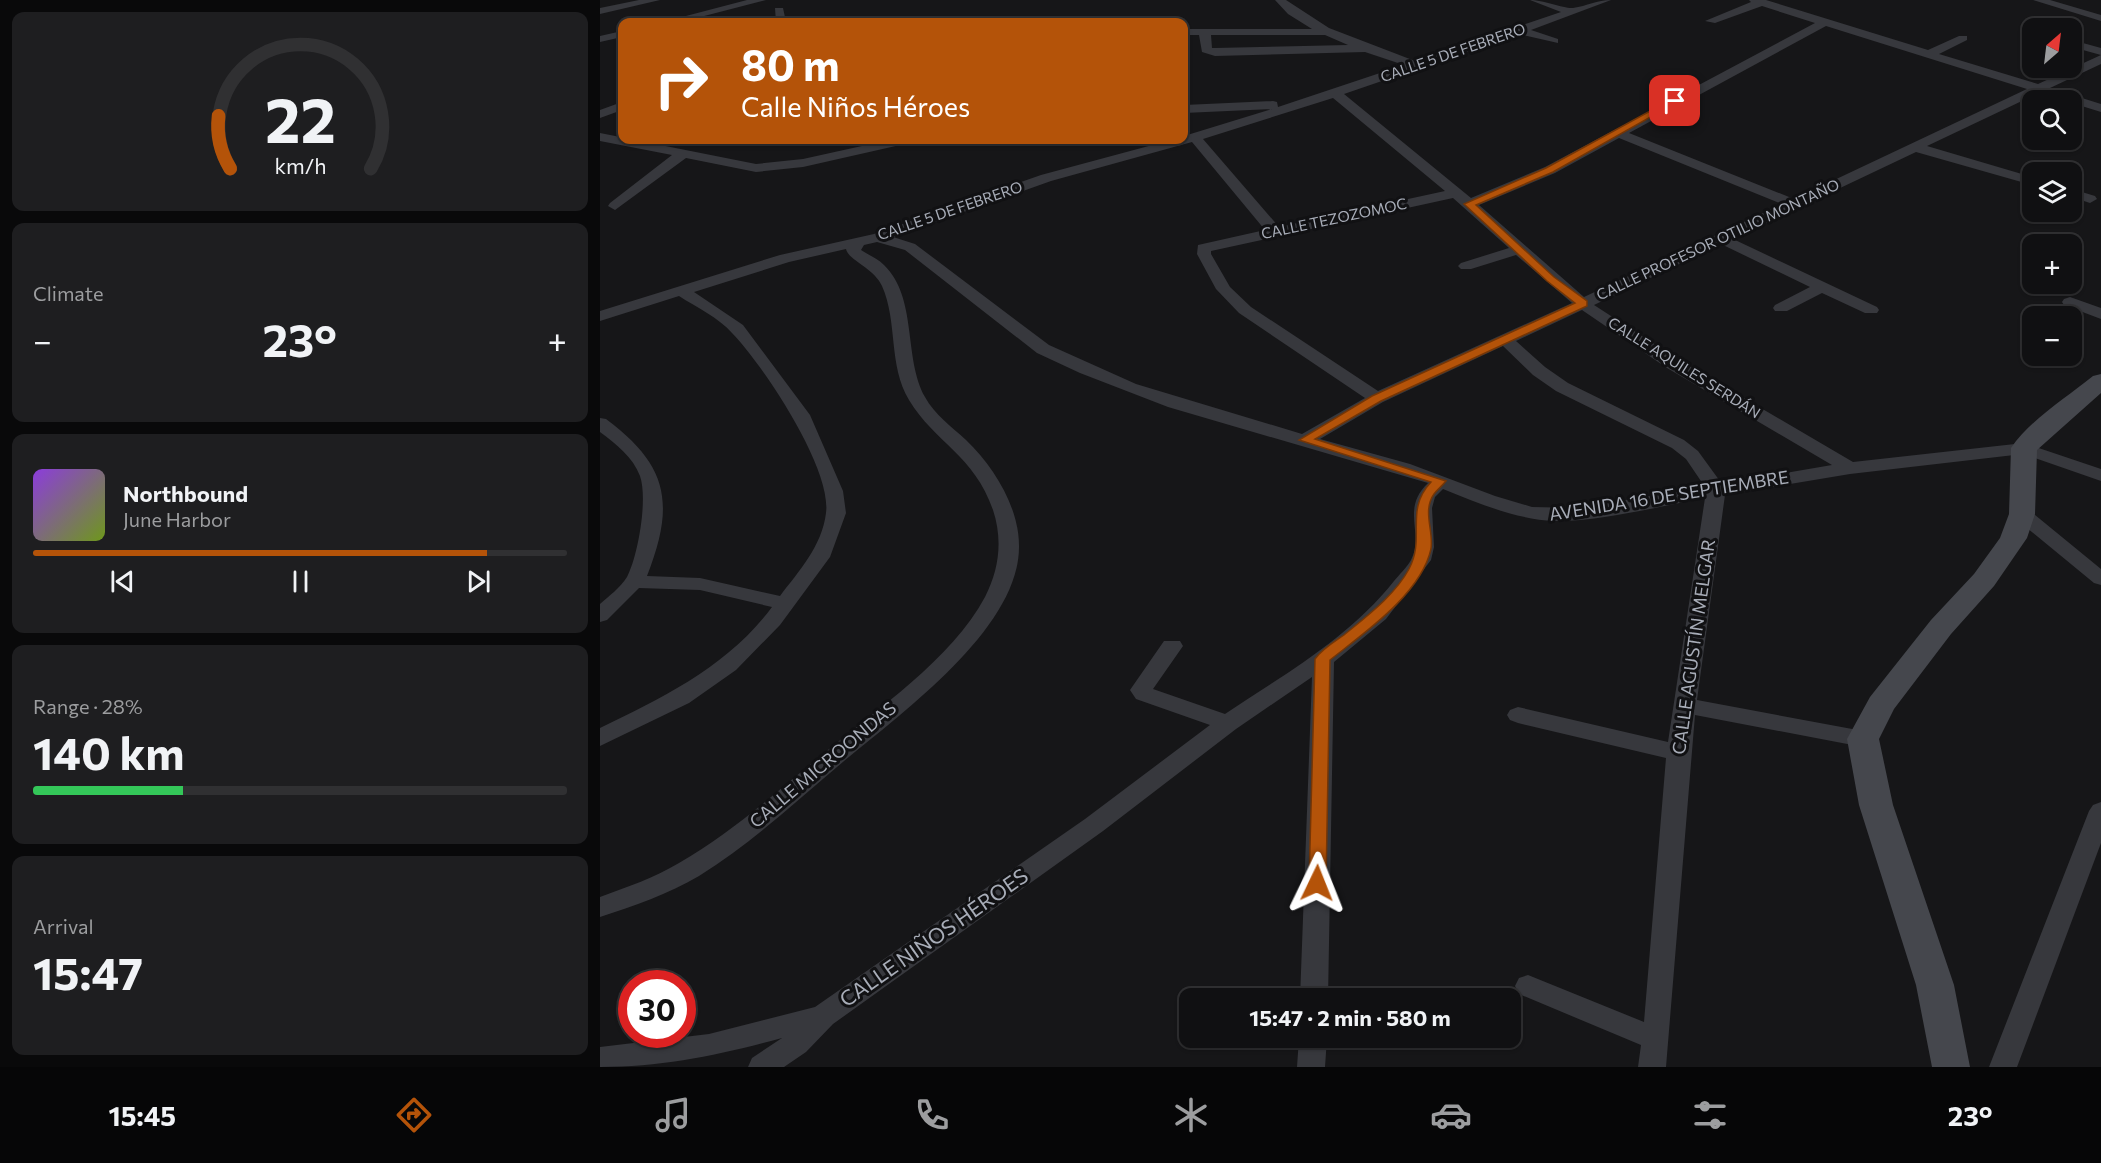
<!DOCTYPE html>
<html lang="en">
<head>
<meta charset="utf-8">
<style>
  :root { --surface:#101012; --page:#1e1e20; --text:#f1f3f6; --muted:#9c9d9f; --line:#303032; --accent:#b45309 }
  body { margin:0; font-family:Commissioner,sans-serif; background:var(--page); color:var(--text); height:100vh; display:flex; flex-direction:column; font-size:22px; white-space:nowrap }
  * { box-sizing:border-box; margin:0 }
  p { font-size:20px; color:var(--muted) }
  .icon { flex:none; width:33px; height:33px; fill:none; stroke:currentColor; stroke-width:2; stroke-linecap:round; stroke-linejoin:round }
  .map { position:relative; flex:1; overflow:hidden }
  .side { display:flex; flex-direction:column; gap:12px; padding:12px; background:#09090a; width:600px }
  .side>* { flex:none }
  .top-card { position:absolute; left:18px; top:18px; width:570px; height:126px; border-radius:12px; box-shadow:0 2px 4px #0004,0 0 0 2px var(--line); background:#b45309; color:#fff; overflow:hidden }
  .needle { width:39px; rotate:28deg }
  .fabs { position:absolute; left:1422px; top:18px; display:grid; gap:12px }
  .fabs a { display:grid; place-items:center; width:60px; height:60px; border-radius:12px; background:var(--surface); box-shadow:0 2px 4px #0004,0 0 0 2px var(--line); font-size:30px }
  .speed { position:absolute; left:18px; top:970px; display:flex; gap:12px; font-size:30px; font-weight:700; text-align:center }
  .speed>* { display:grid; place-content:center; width:78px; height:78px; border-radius:50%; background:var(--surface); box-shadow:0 2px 4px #0004,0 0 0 2px var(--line); line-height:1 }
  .speed .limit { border:9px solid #d22; background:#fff; color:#111 }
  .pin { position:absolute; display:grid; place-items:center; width:51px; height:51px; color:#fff; margin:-26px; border-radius:12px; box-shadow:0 3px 9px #0006 }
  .me { position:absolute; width:66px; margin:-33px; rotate:2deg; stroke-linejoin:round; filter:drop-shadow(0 0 4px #0008) }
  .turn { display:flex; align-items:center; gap:21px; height:126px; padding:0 24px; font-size:27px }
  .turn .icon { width:78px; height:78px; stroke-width:2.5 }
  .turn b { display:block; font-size:42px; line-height:51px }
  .big { font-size:45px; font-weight:700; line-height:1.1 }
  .side .widget { flex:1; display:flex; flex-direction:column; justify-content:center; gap:9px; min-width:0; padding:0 21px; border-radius:12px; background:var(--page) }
  .side .dial { align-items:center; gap:0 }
  .dial svg { height:156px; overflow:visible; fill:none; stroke:var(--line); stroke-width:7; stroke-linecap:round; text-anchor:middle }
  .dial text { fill:var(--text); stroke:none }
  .song { display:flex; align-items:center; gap:18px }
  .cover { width:72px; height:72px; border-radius:9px; background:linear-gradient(135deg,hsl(270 70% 55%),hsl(80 70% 35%)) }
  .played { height:6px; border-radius:3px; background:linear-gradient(90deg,var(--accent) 85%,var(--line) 85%) }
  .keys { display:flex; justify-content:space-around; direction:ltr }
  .heat { display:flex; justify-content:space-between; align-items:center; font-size:33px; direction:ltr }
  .charge { height:9px; border-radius:4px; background:linear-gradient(90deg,#34c759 28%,var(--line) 0) }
  .trip { position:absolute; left:579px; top:988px; width:342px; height:60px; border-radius:12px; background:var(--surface); box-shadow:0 2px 4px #0004,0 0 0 2px var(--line); font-weight:700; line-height:60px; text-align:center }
  .tabs { display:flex; height:96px; justify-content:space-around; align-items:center; background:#060607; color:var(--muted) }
  .tabs .icon { width:42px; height:42px }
  .tabs .active { color:var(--accent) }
  .tabs b { font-size:27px; color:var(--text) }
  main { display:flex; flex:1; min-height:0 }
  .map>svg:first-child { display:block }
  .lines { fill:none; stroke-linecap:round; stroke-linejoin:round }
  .street { fill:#37383d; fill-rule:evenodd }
  .secondary { fill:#45474d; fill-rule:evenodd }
  .route { fill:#b45309; stroke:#753606; stroke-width:1.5 }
  .labels { text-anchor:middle; stroke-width:6; stroke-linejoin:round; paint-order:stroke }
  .far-street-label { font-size:15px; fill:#a8adb8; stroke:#111113 }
  .street-label { font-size:18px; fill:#a8adb8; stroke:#111113 }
  .near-street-label { font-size:21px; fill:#a8adb8; stroke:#111113 }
</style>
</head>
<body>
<main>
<section class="side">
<div class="widget dial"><svg viewBox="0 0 100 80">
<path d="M14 69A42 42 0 1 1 86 69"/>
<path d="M14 69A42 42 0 0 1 8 42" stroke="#b45309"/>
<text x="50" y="56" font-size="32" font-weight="700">22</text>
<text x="50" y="72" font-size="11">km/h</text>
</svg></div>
<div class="widget"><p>Climate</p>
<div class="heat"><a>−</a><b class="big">23°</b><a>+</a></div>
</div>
<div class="widget">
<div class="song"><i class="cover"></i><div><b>Northbound</b><p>June Harbor</p></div></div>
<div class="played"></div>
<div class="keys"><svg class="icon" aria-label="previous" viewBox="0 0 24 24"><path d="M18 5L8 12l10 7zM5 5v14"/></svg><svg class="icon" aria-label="pause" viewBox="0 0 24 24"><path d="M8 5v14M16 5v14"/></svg><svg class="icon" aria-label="next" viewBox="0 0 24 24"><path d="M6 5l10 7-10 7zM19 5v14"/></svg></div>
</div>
<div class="widget"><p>Range · 28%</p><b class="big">140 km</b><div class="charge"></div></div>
<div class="widget"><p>Arrival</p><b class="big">15:47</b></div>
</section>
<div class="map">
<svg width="1501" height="1067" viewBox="0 0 1501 1067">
  <rect width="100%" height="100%" fill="#161618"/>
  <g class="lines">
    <path class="street" d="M39,0H60L0,14V8Z
      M147,0H166L81,22H63Z
      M675,0H686L729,28L815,61L961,12L930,0C943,0 965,9 973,8C987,6 997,0 1011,0L931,30L958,39V43L919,34L744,94L871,198L945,167L1215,23L1162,6L1115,23L1105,21L1151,2L1149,0H1166L1328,50L1359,36H1367V40L1339,54L1438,84L1501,55L1472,47V40L1501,48V64L1450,88L1501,104V112L1472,103V100L1439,93L1327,146L1432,177V185L1316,152L1133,239L1277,307L1279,310L1277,313H1265L1222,293L1187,311H1175L1173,308L1175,305L1210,287L1121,244L994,305L1079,360L1253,462L1424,443L1501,469V481L1423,454L1250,474L1125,495L1097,700L1263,731L1271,733L1274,739L1271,745L1263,747L1095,715L1066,1067H1038L1041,1045L919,994L915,986L919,978L928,975L1044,1022L1066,758L918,723L910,720L907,715L910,710L918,707L1068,742L1105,498C1061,506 998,522 954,521C915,519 878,503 843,489L835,497L832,508L834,547L831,560L786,619L734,662L728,999H700L712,677L636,729L503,831L233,1024L206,1052L184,1067H148L152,1058L182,1038C120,1055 64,1067 0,1067V1047L109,1034L215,1007L485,819L610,725L536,699L530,690L564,641H580L583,646L553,689L625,714C685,674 749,638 794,581C799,575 807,567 811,560C825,533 800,510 828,483L568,407L480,373L437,353L305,250L277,242L264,245L261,250C268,255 277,258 284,265C318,298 303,357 325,397C334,414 352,427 366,440C394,467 419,507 419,546C420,630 296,717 237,767C192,805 149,845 99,876C68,894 34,906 0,917V897C27,887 54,878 79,863C132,833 176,792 223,754C276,710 352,659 385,597C399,570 403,540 393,510C374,455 335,443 309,400C288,365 298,322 282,286C274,268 248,260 246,249L189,262L94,292L143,325L210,415L243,491L246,513L230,557L180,625L136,670L89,703L0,746V728C64,697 128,666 172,607L100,590L39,588L7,620L0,622V604C9,596 20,588 27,577C38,556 48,499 40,476C33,457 16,444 0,432V418L6,419C69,466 75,504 47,576L100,578L180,596C199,571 222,546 226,513C232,468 163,365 132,333C119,318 96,307 79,296L0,321V311L180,255L274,234L441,175L571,140H584V136L672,109L584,113V105L673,101L677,102L678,107L804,65L765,52L615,56L602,52L599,35H584V29H712L688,14ZM1226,26L1427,89L1194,199L1029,133ZM611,35H725L748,45L615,48H612ZM733,98L845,191L679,227L603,139ZM1019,138L1182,204L984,297L879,205L955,173ZM592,142L665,230L598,245L597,254L616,289L639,313L765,398L702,434L536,384L449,345L315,244L293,237L451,181ZM853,198L909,248L861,263L858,266L861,269H871L916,255L972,303L778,391L651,307L630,287L611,254V251ZM982,310L1067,368L1232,465L1122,484L1098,451L1084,440L968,383L945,367L916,341ZM903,346L933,375L956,391L1072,448L1086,459L1105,487L977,508L932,507L895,496L810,464L720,439L783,402Z
      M1433,0H1450L1501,15V21Z
      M175,8H183L186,22H176Z
      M22,31V37L0,42V36Z
      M22,102V110L0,118V110Z
      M0,133L156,164L203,159L289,140H311L309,143L203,167L156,172L86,158L15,210L8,206L10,203L72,155L0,141Z
      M408,140H447C439,147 416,147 408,140Z
      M1465,167L1470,168L1471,172H1456Z
      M1472,189L1495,196L1497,199L1490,203L1472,197Z
      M1470,297L1501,308V319L1464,305L1462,302L1464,299Z
      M1422,508L1429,510L1501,569V585L1494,583L1415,518L1412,514Z
      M1501,802V843L1417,1067H1389L1489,811L1493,805Z
      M699,1038H727L725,1067H697Z"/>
    <path class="secondary" d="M1501,374V393L1437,450L1435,514L1427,538L1394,586L1351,634L1294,709L1279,739L1293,805L1354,985L1370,1067H1332L1316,985L1259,805L1247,739L1270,697L1331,620L1374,574L1400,538L1409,514L1411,448C1431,419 1466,398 1493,376Z"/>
  </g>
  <path class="route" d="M1072,99L1079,101L953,172L876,205L954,277L987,301V306L781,401L715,439L846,481C842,486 837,490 834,494C822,511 834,531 831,549C821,594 764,633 730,660L726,883L724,888H711L709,883L715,659C722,649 734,642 744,635C767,616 795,595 809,569C826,537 804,511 831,482L699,440L772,396L975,303L947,281L864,204L946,168Z"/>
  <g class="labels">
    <g class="far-street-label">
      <text transform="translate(853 53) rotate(-19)" y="5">CALLE 5 DE FEBRERO</text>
      <text transform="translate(350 211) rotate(-19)" y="5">CALLE 5 DE FEBRERO</text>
      <text transform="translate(734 219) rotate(-12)" y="5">CALLE TEZOZOMOC</text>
      <text transform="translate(1118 240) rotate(-25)" y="5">CALLE PROFESOR OTILIO MONTAÑO</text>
      <text transform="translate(1084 368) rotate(32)" y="5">CALLE AQUILES SERDÁN</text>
    </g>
    <g class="street-label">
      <text transform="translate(1069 496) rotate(-9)" y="6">AVENIDA 16 DE SEPTIEMBRE</text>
      <text transform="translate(1094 647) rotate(-82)" y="6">CALLE AGUSTÍN MELGAR</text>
      <text transform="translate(223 765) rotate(-40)" y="6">CALLE MICROONDAS</text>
    </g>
    <g class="near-street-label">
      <text transform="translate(334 938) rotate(-35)" y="7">CALLE NIÑOS HÉROES</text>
    </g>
  </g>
</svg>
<div class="fabs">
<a><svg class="needle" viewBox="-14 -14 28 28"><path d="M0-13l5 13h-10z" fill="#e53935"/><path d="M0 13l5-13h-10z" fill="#9c9d9f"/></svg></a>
<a><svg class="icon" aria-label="search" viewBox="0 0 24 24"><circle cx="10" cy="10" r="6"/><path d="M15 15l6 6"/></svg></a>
<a><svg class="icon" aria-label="layers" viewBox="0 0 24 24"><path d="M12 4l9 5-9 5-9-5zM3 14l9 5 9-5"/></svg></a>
<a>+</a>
<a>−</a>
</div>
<div class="speed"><div class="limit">30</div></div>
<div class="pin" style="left:1075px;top:101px;background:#d93025"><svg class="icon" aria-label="arrive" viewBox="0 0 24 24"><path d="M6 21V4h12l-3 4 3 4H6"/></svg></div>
<svg class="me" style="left:717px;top:883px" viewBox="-20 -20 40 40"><path d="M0-17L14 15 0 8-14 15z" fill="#b45309" stroke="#fff" stroke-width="4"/></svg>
<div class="trip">15:47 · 2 min · 580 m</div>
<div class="top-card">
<div class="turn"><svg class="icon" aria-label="right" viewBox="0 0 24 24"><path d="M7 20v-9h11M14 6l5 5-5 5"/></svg><div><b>80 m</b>Calle Niños Héroes</div></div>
</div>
</div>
</main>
<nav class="tabs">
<b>15:45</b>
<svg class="icon active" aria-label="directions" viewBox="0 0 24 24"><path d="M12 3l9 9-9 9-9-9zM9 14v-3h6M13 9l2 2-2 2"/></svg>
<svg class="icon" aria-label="music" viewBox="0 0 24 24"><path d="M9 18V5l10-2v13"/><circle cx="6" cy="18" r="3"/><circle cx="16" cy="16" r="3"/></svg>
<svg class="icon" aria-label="phone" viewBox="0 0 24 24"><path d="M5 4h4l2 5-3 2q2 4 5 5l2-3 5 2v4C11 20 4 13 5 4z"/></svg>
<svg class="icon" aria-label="climate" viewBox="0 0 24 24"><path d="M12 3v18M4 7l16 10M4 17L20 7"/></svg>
<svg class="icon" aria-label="car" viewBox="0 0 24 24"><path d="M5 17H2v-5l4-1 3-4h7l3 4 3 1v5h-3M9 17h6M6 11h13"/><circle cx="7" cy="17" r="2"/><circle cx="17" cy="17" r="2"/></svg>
<svg class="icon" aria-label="filters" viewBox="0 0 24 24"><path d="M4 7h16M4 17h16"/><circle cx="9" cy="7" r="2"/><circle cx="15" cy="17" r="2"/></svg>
<b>23°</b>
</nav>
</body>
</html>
